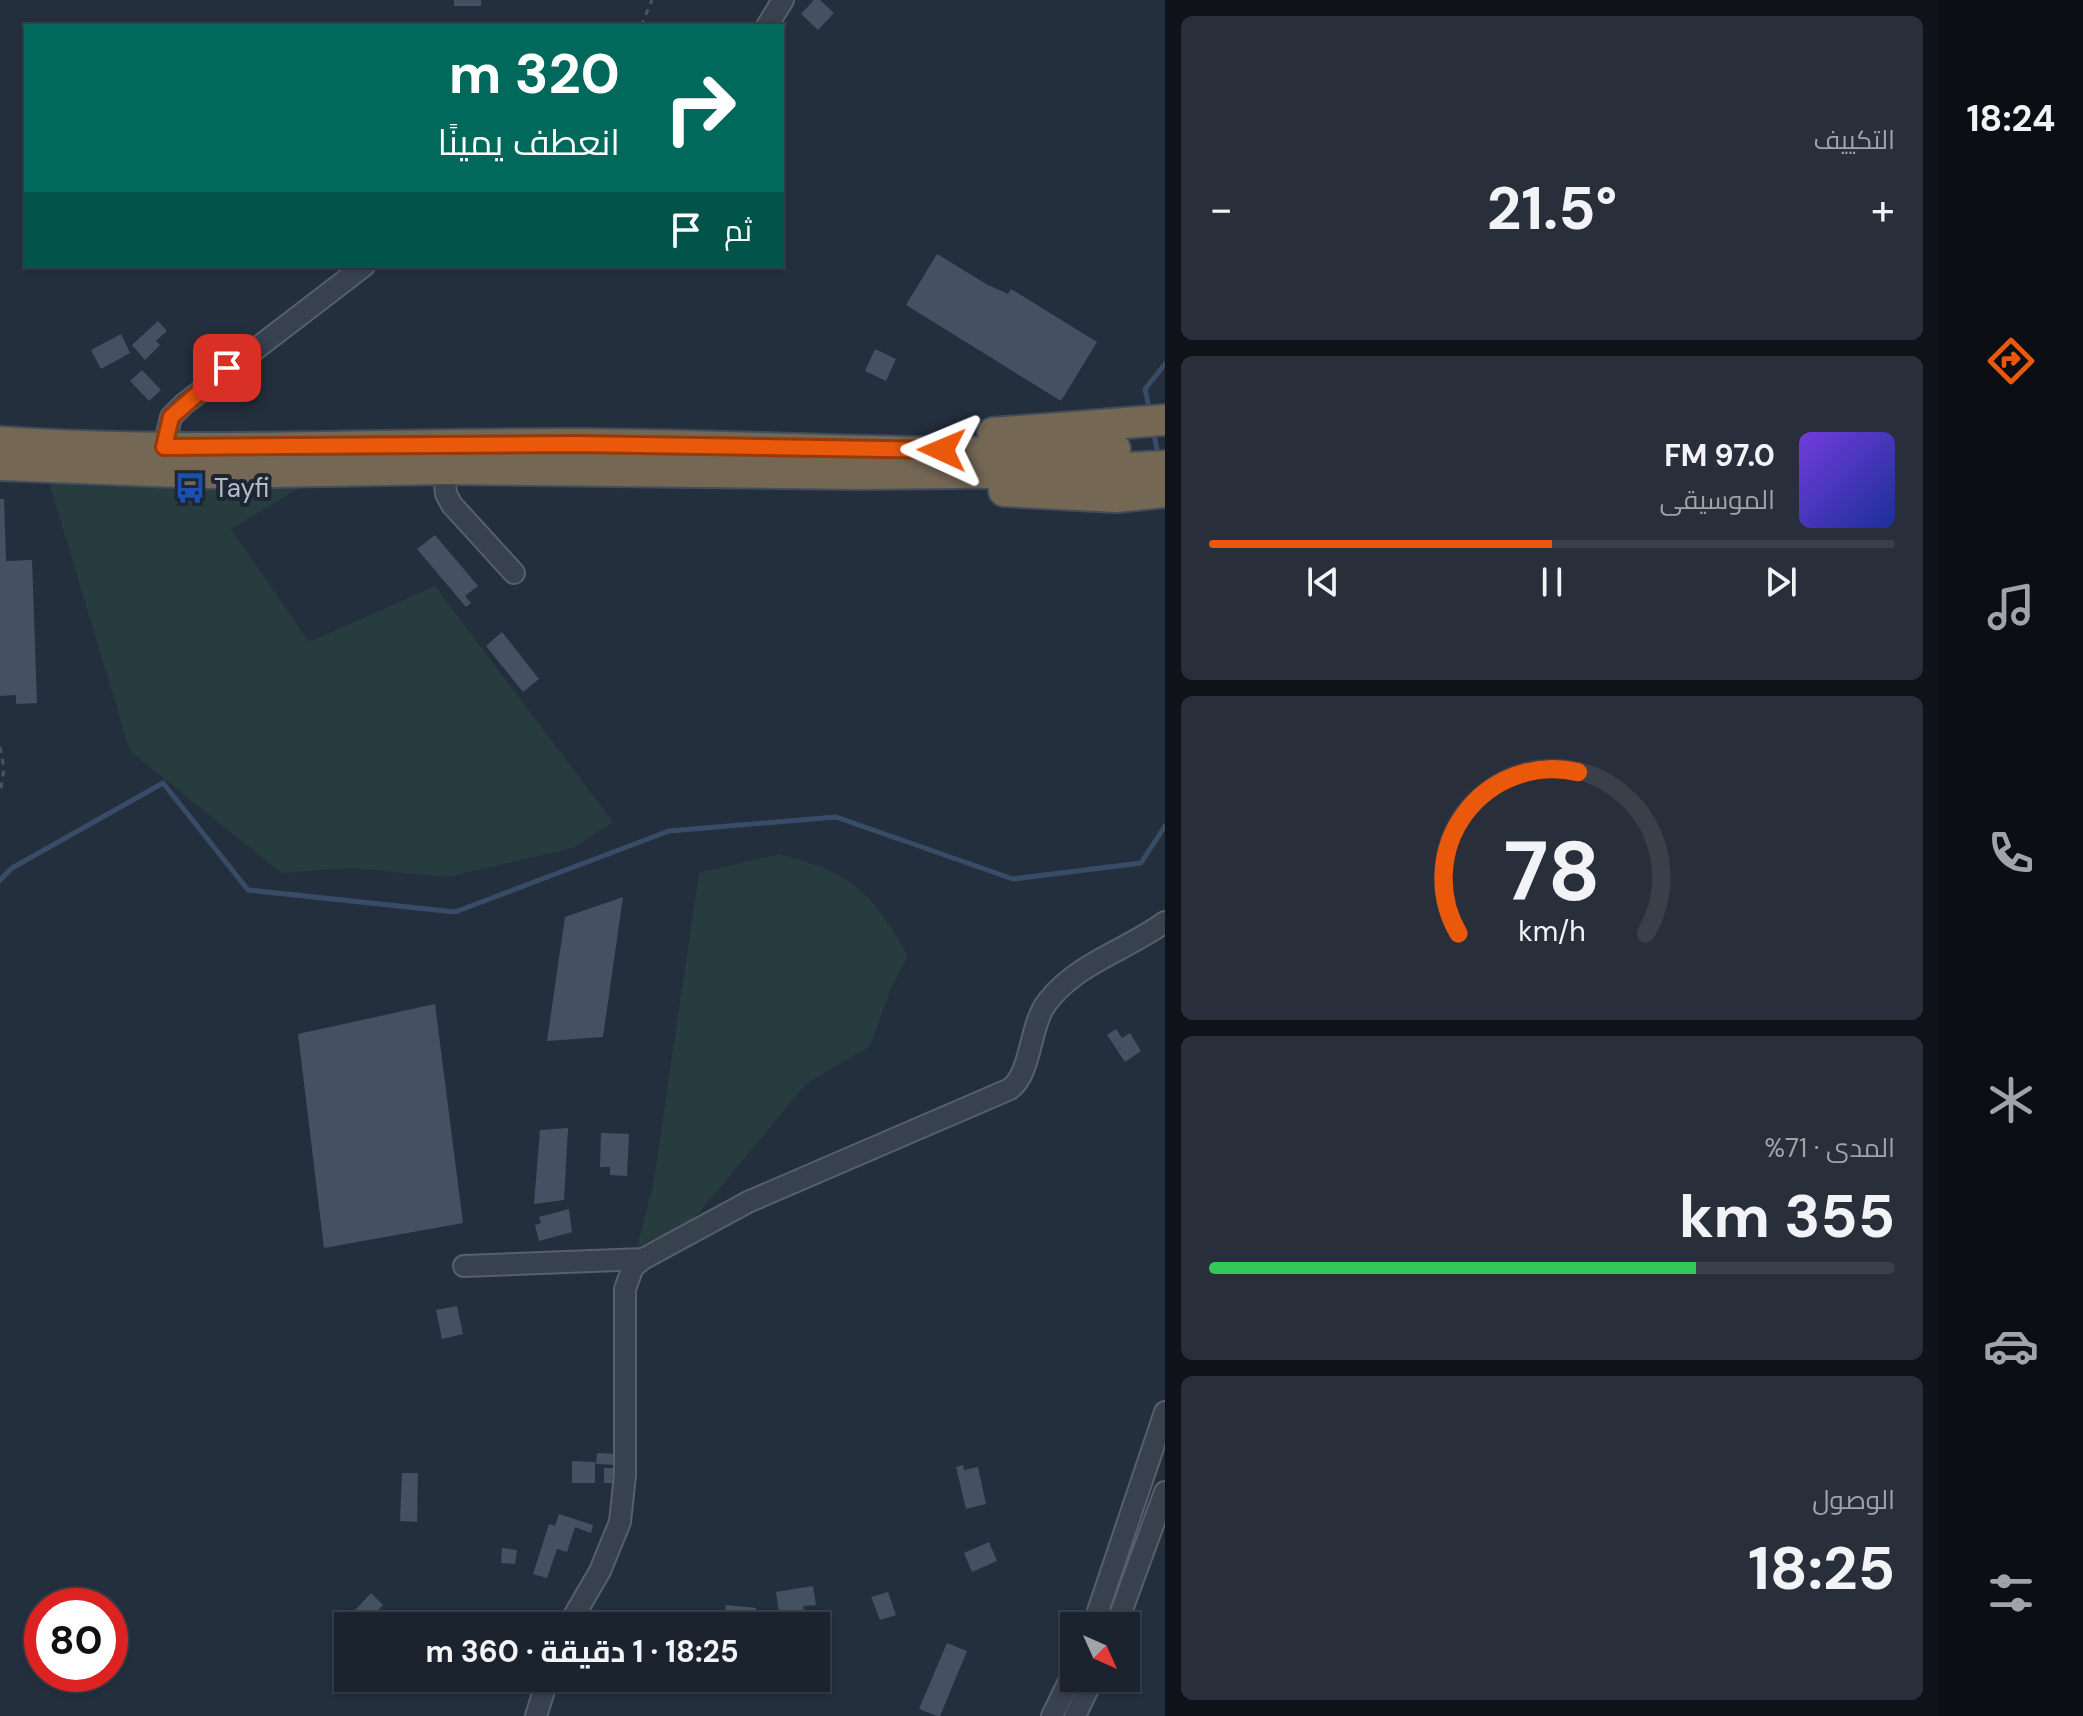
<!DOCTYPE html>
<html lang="ar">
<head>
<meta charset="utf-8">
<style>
  :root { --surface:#1b232e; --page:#282f3a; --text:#f1f3f6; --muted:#a0a4aa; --line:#39404a; --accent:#ea580c }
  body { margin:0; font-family:"DM Sans",Cairo,sans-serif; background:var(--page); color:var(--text); direction:rtl; height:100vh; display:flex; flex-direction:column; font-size:30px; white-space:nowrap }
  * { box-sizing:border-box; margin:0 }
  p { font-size:26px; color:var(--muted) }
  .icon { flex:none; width:44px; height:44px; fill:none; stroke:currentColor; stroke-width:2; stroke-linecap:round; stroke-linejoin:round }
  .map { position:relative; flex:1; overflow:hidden; direction:ltr }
  .panel { display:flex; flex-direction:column; gap:16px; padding:16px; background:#0f1319; width:774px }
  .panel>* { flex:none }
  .guide { position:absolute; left:24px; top:24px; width:760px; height:244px; border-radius:0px; box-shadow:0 2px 6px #0004,0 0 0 2px var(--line); direction:rtl; background:#00695c; color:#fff; overflow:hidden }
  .needle { width:52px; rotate:135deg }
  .controls { position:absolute; left:1060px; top:1612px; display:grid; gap:16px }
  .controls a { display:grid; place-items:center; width:80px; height:80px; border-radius:0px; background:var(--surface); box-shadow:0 2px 6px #0004,0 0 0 2px var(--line); font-size:40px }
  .speed { position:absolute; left:24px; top:1588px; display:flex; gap:16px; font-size:40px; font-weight:700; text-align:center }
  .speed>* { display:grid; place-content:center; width:104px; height:104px; border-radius:50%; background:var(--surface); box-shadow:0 2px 6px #0004,0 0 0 2px var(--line); line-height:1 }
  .speed .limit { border:12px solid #d22; background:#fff; color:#111 }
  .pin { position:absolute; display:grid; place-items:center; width:68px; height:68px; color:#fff; margin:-34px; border-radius:16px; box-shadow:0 4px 12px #0006 }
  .me { position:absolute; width:88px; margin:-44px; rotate:271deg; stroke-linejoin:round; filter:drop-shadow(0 0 6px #0008) }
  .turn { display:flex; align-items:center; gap:28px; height:168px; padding:0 32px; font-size:36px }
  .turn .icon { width:104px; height:104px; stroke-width:2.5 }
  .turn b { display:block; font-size:56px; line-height:68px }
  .then { display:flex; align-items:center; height:76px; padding:0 32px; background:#0003; gap:16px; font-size:30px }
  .big { font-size:60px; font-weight:700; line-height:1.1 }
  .panel .tile { flex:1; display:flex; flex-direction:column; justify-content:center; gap:12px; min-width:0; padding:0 28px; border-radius:12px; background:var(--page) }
  .panel .dial { align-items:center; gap:0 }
  .dial svg { height:208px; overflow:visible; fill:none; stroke:var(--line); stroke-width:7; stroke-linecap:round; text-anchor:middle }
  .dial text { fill:var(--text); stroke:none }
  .song { display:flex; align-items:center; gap:24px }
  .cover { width:96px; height:96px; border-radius:12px; background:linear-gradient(135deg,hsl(260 70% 55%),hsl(230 70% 35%)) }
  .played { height:8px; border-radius:4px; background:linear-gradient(90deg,var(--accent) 50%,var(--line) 50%) }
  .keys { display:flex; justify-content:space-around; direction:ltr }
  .heat { display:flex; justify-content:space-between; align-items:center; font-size:44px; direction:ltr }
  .charge { height:12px; border-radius:6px; background:linear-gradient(90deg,#34c759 71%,var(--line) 0) }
  .trip { position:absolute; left:334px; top:1612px; width:496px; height:80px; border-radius:0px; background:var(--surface); box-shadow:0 2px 6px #0004,0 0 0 2px var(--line); font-weight:700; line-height:80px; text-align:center; direction:rtl }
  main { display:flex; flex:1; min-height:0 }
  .tab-bar { display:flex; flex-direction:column; width:144px; justify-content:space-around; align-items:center; background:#0b0e12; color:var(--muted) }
  .tab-bar .icon { width:56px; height:56px }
  .tab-bar .on { color:var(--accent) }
  .tab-bar b { font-size:36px; color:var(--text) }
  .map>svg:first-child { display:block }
  .green { fill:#263c3f }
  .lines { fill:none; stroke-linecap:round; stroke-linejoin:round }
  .stream { stroke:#394c67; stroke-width:5 }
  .building { fill:#455162 }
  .minor-casing { stroke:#565f6c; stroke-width:24 }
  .highway-casing { stroke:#434c59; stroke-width:34 }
  .path { stroke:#44595c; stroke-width:3; stroke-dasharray:6 6; stroke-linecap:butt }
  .minor { stroke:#38414e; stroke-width:20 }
  .highway { stroke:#746855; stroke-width:30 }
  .route-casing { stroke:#983908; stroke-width:20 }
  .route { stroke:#ea580c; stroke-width:14 }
  .labels { text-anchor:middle; stroke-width:8; stroke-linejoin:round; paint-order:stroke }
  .poi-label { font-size:26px; fill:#b4bcc9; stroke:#1d2633; text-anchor:start }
</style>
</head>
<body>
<main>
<nav class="tab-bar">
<b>18:24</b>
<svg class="icon on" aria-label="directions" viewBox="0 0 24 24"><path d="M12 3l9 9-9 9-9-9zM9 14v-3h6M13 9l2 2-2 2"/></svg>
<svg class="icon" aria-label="music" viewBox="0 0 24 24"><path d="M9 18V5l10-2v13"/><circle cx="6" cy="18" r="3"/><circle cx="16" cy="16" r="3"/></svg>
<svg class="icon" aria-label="phone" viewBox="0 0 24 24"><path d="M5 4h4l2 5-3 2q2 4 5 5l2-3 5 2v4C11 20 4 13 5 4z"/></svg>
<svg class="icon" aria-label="climate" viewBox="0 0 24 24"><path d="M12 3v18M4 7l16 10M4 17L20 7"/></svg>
<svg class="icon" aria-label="car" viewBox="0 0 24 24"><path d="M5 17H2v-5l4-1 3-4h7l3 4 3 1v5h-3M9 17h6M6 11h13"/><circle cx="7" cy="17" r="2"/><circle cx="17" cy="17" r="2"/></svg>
<svg class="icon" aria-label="filters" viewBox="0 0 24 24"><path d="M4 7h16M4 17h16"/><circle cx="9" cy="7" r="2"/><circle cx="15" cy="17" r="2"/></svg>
</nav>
<section class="panel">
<div class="tile"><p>التكييف</p>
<div class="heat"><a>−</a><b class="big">21.5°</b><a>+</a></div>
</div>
<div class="tile">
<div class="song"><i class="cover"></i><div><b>97.0 FM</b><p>الموسيقى</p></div></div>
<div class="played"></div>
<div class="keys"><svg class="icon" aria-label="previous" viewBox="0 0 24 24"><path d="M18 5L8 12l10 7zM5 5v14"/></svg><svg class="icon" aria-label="pause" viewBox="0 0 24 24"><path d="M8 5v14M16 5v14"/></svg><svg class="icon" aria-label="next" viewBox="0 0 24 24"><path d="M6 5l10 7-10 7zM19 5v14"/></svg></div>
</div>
<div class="tile dial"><svg viewBox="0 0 100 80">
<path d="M14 69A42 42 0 1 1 86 69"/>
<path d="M14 69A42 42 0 0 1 60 7" stroke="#ea580c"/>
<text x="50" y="56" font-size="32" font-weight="700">78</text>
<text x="50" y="72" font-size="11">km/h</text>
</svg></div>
<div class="tile"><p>المدى · 71%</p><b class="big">355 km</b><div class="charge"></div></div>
<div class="tile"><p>الوصول</p><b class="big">18:25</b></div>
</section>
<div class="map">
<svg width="1165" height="1716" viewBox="0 0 1165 1716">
  <rect width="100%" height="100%" fill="#242f3e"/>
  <path class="green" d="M49,482L304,485L231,529L309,642L435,586L613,822L573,848L448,877L351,868L281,873L130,751Z
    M779,854C851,872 872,892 908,956L891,988L870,1046L806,1084L692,1221L637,1247L653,1186L699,873Z"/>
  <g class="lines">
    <path class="stream" d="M1150,412L1145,389L1165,364
      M1153,430L1158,455
      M0,880L12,868L163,783L248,890L455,912L669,831L836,817L1013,879L1141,863L1165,826"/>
  </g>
  <path class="building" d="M454,0H481V6H454Z
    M814,0H820L834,13L818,30L801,14Z
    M937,254L988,285L1008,294L1011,289L1097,342L1061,401L906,305Z
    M158,321L167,331L156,341L160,345L145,360L132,345Z
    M121,334L130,353L101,369L91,350Z
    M875,349L896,359L886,381L865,371Z
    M142,370L161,390L149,401L130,381Z
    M0,499H4L6,561L32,560L37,703L16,704V695L0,696Z
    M435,535L478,586L465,596L471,603L466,607L417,549Z
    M502,632L539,679L523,692L486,646Z
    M623,897L603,1037L547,1041L565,917Z
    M435,1004L463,1223L324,1248L298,1034Z
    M1116,1029L1122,1038L1130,1033L1141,1051L1125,1062L1107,1035Z
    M568,1128L564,1200L534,1204L540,1130Z
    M601,1133L629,1134L627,1176L610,1175V1167H600Z
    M569,1209L572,1232L539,1241L535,1225L541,1223L539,1217Z
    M457,1306L463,1334L442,1339L436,1310Z
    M597,1453L619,1454L618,1465L596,1464Z
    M572,1461L595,1462V1483H572Z
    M963,1465L964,1470L978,1467L986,1504L966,1509L956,1467Z
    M604,1468H618V1483H604Z
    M402,1473H418L417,1522L400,1521Z
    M559,1514L593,1525L591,1533L575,1527L567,1552L557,1549L547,1578L533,1574L549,1524L555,1526Z
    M989,1542L997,1561L972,1572L964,1553Z
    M502,1548L517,1550L515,1564L501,1563Z
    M813,1586L816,1605L803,1606L806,1622L781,1626L776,1592Z
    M888,1592L896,1615L880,1620L871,1597Z
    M371,1593L383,1605L363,1626H348L344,1645L333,1634Z
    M726,1605L756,1608L754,1626H723Z
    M947,1643L967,1651L940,1716H937L919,1709Z"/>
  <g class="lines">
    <defs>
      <path id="minor" d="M767,26L783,0
        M164,447L171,417L184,404L364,266
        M444,469L446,494L452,505L514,573
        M464,1266L643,1259
        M568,1626L600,1571L620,1522L625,1475V1289L633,1267L643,1259L748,1202L1010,1089C1032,1073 1029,1025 1048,1001C1079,962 1127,950 1165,922
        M1093,1626L1165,1412
        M1116,1626L1165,1492
        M536,1716L548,1678
        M1052,1716L1074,1671
        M1075,1716L1093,1678"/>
      <path id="highway" d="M993,433L1165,420
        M0,442C193,455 388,443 582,444C759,445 938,459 1115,449
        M0,465L204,473L444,469L860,474L1051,472L1165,466
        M1004,491L1116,497L1165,492"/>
    </defs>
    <use href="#minor" class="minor-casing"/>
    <use href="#highway" class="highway-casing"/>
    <path class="path" d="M641,26L652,0
      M0,747L4,769L0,794"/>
    <use href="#minor" class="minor"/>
    <use href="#highway" class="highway"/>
  </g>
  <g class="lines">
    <defs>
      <path id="route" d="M227,368L171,417L164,447L576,444L942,450"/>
    </defs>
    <use href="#route" class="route-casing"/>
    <use href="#route" class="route"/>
  </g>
  <defs>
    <symbol id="bus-bare" viewBox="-9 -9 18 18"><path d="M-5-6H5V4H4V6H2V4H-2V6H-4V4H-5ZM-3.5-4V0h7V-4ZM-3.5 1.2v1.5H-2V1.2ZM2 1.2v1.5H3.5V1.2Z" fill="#1a4fb4" stroke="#1d2633" stroke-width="2.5" paint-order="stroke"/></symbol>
  </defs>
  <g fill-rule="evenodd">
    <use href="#bus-bare" x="168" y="466" width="44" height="44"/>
  </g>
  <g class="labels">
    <g class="poi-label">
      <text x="214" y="497">Tayfi</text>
    </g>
  </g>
</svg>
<div class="controls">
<a><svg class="needle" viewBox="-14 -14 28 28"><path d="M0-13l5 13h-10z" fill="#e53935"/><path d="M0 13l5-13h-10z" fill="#a0a4aa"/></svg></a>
</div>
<div class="speed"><div class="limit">80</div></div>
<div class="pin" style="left:227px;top:368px;background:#d93025"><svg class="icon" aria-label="arrive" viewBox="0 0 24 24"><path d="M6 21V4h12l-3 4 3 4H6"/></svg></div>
<svg class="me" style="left:942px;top:450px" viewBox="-20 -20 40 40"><path d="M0-17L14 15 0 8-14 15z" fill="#ea580c" stroke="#fff" stroke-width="4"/></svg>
<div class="trip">18:25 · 1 دقيقة · 360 m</div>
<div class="guide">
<div class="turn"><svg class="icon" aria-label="right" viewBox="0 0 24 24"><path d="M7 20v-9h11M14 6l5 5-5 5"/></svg><div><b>320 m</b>انعطف يمينًا</div></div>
<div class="then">ثم<svg class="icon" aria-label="arrive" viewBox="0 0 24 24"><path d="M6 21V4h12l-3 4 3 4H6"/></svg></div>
</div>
</div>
</main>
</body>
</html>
